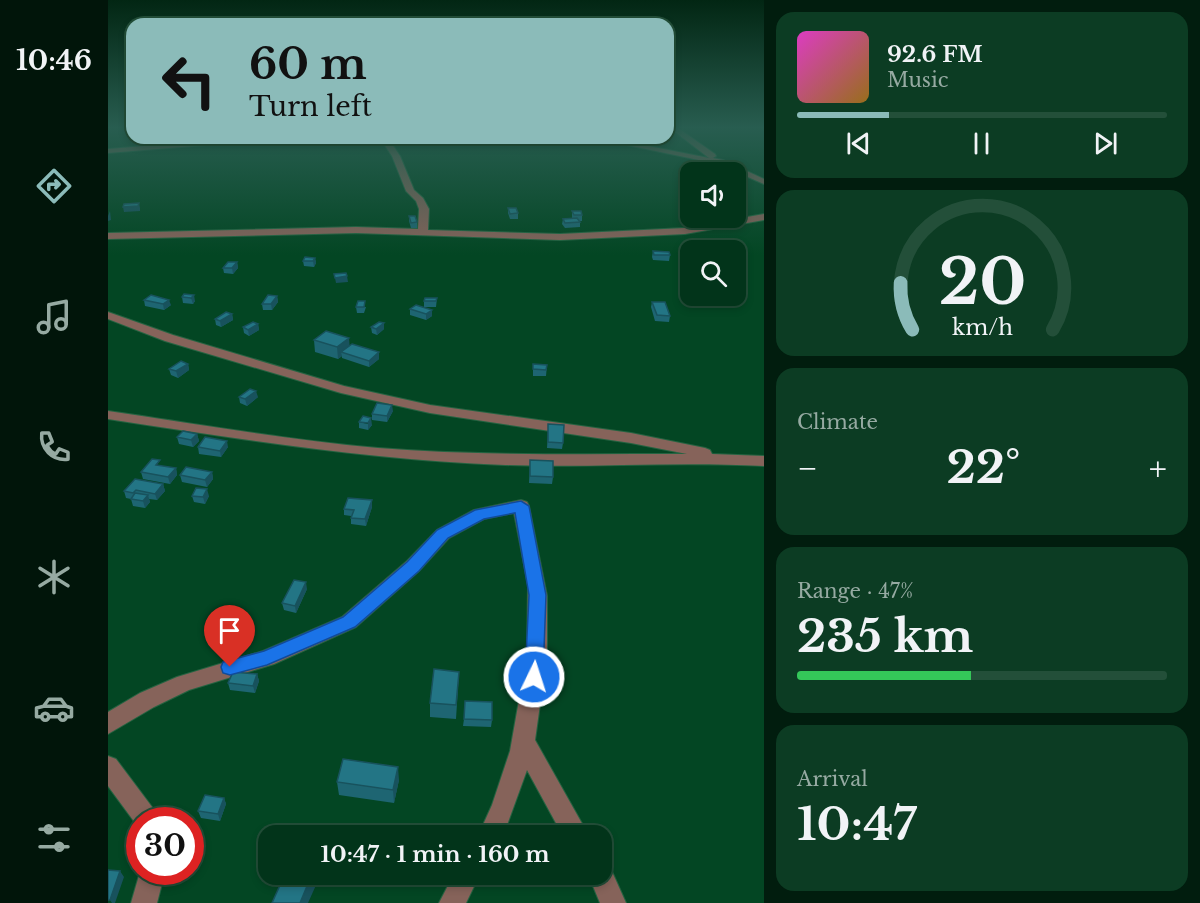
<!DOCTYPE html>
<html lang="en">
<head>
<meta charset="utf-8">
<style>
  :root { --surface:#02341a; --page:#0c3c23; --text:#f1f3f6; --muted:#96aaa2; --line:#234f39; --accent:#8bbbb9 }
  body { margin:0; font-family:"Libre Baskerville",serif; background:var(--page); color:var(--text); height:100vh; display:flex; flex-direction:column; font-size:22px; white-space:nowrap }
  * { box-sizing:border-box; margin:0 }
  p { font-size:20px; color:var(--muted) }
  .icon { flex:none; width:33px; height:33px; fill:none; stroke:currentColor; stroke-width:2; stroke-linecap:round; stroke-linejoin:round }
  .map { position:relative; flex:1; overflow:hidden }
  .side { display:flex; flex-direction:column; gap:12px; padding:12px; background:#011d0e; width:436px }
  .side>* { flex:none }
  .banner { position:absolute; left:18px; top:18px; width:548px; height:126px; border-radius:18px; box-shadow:0 3px 9px #0003,0 0 0 2px var(--line); background:#8bbbb9; color:#111; overflow:hidden }
  .fabs { position:absolute; left:572px; top:162px; display:grid; gap:12px }
  .fabs a { display:grid; place-items:center; width:66px; height:66px; border-radius:12px; background:var(--surface); box-shadow:0 3px 9px #0003,0 0 0 2px var(--line); font-size:30px }
  .speed { position:absolute; left:18px; top:807px; display:flex; gap:12px; font-size:30px; font-weight:700; text-align:center }
  .speed>* { display:grid; place-content:center; width:78px; height:78px; border-radius:50%; background:var(--surface); box-shadow:0 3px 9px #0003,0 0 0 2px var(--line); line-height:1 }
  .speed .limit { border:9px solid #d22; background:#fff; color:#111 }
  .pin { position:absolute; display:grid; place-items:center; width:51px; height:51px; color:#fff; margin:-62px -26px; border-radius:50% 50% 50% 0; rotate:-45deg; box-shadow:0 0 6px #0007 }
  .pin .icon { rotate:45deg }
  .me { position:absolute; width:66px; margin:-33px; rotate:4deg; stroke-linejoin:round; filter:drop-shadow(0 0 4px #0008) }
  .turn { display:flex; align-items:center; gap:21px; height:126px; padding:0 24px; font-size:27px }
  .turn .icon { width:78px; height:78px; stroke-width:2.5 }
  .turn b { display:block; font-size:42px; line-height:51px }
  .big { font-size:45px; font-weight:700; line-height:1.1 }
  .side .tile { flex:1; display:flex; flex-direction:column; justify-content:center; gap:9px; min-width:0; padding:0 21px; border-radius:18px; background:var(--page) }
  .side .dial { align-items:center; gap:0 }
  .dial svg { height:156px; overflow:visible; fill:none; stroke:var(--line); stroke-width:7; stroke-linecap:round; text-anchor:middle }
  .dial text { fill:var(--text); stroke:none }
  .song { display:flex; align-items:center; gap:18px }
  .cover { width:72px; height:72px; border-radius:9px; background:linear-gradient(135deg,hsl(310 70% 55%),hsl(40 70% 35%)) }
  .played { height:6px; border-radius:3px; background:linear-gradient(90deg,var(--accent) 25%,var(--line) 25%) }
  .keys { display:flex; justify-content:space-around; direction:ltr }
  .heat { display:flex; justify-content:space-between; align-items:center; font-size:33px; direction:ltr }
  .charge { height:9px; border-radius:4px; background:linear-gradient(90deg,#34c759 47%,var(--line) 0) }
  .trip { position:absolute; left:150px; top:825px; width:354px; height:60px; border-radius:18px; background:var(--surface); box-shadow:0 3px 9px #0003,0 0 0 2px var(--line); font-weight:700; line-height:60px; text-align:center }
  main { display:flex; flex:1; min-height:0 }
  .menu { display:flex; flex-direction:column; width:108px; justify-content:space-around; align-items:center; background:#01150a; color:var(--muted) }
  .menu .icon { width:42px; height:42px }
  .menu .selected { color:var(--accent) }
  .menu b { font-size:27px; color:var(--text) }
  .map>svg:first-child { display:block }
  .lines { fill:none; stroke-linecap:round; stroke-linejoin:round }
  .street-casing { stroke:#256341; stroke-width:2 }
  .street { fill:#86635a; fill-rule:evenodd }
  .wall { fill:#1e6572 }
  .shaded-wall { fill:#18525d }
  .building { fill:#237585; stroke:#18525d; stroke-width:1.5 }
  .route { fill:#1a73e8; stroke:#114b97; stroke-width:1.5 }
</style>
</head>
<body>
<main>
<nav class="menu">
<b>10:46</b>
<svg class="icon selected" aria-label="directions" viewBox="0 0 24 24"><path d="M12 3l9 9-9 9-9-9zM9 14v-3h6M13 9l2 2-2 2"/></svg>
<svg class="icon" aria-label="music" viewBox="0 0 24 24"><path d="M9 18V5l10-2v13"/><circle cx="6" cy="18" r="3"/><circle cx="16" cy="16" r="3"/></svg>
<svg class="icon" aria-label="phone" viewBox="0 0 24 24"><path d="M5 4h4l2 5-3 2q2 4 5 5l2-3 5 2v4C11 20 4 13 5 4z"/></svg>
<svg class="icon" aria-label="climate" viewBox="0 0 24 24"><path d="M12 3v18M4 7l16 10M4 17L20 7"/></svg>
<svg class="icon" aria-label="car" viewBox="0 0 24 24"><path d="M5 17H2v-5l4-1 3-4h7l3 4 3 1v5h-3M9 17h6M6 11h13"/><circle cx="7" cy="17" r="2"/><circle cx="17" cy="17" r="2"/></svg>
<svg class="icon" aria-label="filters" viewBox="0 0 24 24"><path d="M4 7h16M4 17h16"/><circle cx="9" cy="7" r="2"/><circle cx="15" cy="17" r="2"/></svg>
</nav>
<div class="map">
<svg width="656" height="903" viewBox="0 0 656 903">
  <rect width="100%" height="100%" fill="#034623"/>
  <g class="lines">
    <defs>
      <path id="street" d="M562,128H570L607,154L608,156L605,158L615,160L656,179V184L610,164L485,138H500L601,158Z
        M133,138H164L160,140L0,153V149Z
        M272,138H280L292,156L306,190L315,198L321,209L320,230L452,234L577,228L656,214V220L577,234L452,240L248,233L0,239V233L248,227L310,229L311,209L308,201L298,191L284,156Z
        M0,312L65,335L236,386L322,405L523,433L597,448L602,450L604,454L656,456V466C569,461 483,468 397,465C263,460 132,439 0,419V411C90,424 179,440 270,448C373,456 475,454 579,454L523,443L322,413L233,393L57,341L0,319Z
        M413,500L419,502L421,506L439,596V655L427,740L481,836H455L419,770L395,836H370L384,805L402,751L419,655L420,585L406,513L376,519L341,538L311,571L248,627L166,664L81,690L46,707L0,734V712L32,693L69,677L155,651L234,617L299,561L329,530L366,510Z
        M0,756L8,759L44,807L49,820H32V830L29,828L25,820L0,786Z
        M494,862L501,865L518,903H492L480,874H494Z
        M32,872H57L49,903H23Z
        M346,874H372L358,903H331Z"/>
    </defs>
    <use href="#street" class="street-casing"/>
    <use href="#street" class="street"/>
  </g>
  <path class="wall" d="M573,195L582,196V206L581,207L572,200Z
    M400,208L410,213V219H402L400,213Z
    M464,211L474,215V221H471L472,222V227L457,228L454,224L455,219H464Z
    M301,216L309,222V228H303L301,221Z
    M545,251L562,255L561,261L545,260L544,257Z
    M207,258L208,263L206,267L196,266L195,261Z
    M129,262L130,268L125,274L116,273L115,268Z
    M76,294L87,301L85,304L75,303L74,297Z
    M169,296L170,302L164,310H155L154,304Z
    M329,298L328,307H316V301Z
    M36,300L63,305L56,310L37,306Z
    M544,302L562,316L561,322L547,321L543,307Z
    M248,307H258L256,313H249Z
    M302,309L324,310V316L318,320L302,315Z
    M124,314L125,320L113,327L108,325L107,319Z
    M276,323V329L269,335L264,333L263,327Z
    M150,324L151,330L141,336L136,333L135,327Z
    M206,340L242,345L271,359L261,367L234,358V356L230,359L207,352Z
    M80,364L81,370L70,378L63,375L61,369Z
    M425,364L439,365L438,376H425Z
    M131,397H150L139,406L132,403Z
    M285,411L279,422L264,420V414Z
    M251,422L264,425L260,430L251,428Z
    M440,430L455,443L454,449L439,448Z
    M89,434L91,441L85,447L71,444L69,437Z
    M90,447H120L113,457L91,454Z
    M422,460L445,477L444,484L421,483Z
    M54,466L68,468L69,475L62,484L35,479L33,472Z
    M104,472L105,479L99,487L74,482L72,475Z
    M55,484L57,491L49,500L41,499L42,502L37,508L25,506L23,499L18,498L16,491Z
    M84,496H101L97,504L86,502Z
    M264,500V507L258,526L243,524V516L236,515V509Z
    M199,589L188,613L176,610L174,603Z
    M351,672L348,719L322,717V703Z
    M149,674L151,681L147,693L122,690L120,683Z
    M356,719L384,720L383,727L355,726Z
    M291,780L286,803L231,795L229,782Z
    M116,798L118,804L112,821L93,818L90,811Z"/>
  <path class="shaded-wall" d="M31,203L32,208V211L16,212L15,207Z
    M2,211L3,220L0,221V216Z
    M207,258L208,263L206,267L205,261Z
    M129,262L130,268L125,274L124,268Z
    M239,276L240,282L228,283L227,278Z
    M86,295L87,301L85,304L83,298Z
    M169,296L170,302L164,310L163,304Z
    M61,300L63,305L56,310L55,304Z
    M324,310V316L318,320V314Z
    M124,314L125,320L113,327L112,321Z
    M276,323V329L269,335L268,329Z
    M150,324L151,330L141,336L140,330Z
    M241,338L242,350L233,352L234,356L230,359L229,347Z
    M271,352V359L261,367V361Z
    M80,364L81,370L70,378L68,371Z
    M148,391L150,397L139,406L137,399Z
    M284,405L285,411L279,422V416Z
    M263,418L264,425L260,430V423Z
    M89,434L91,441L85,447L83,440Z
    M119,441L120,447L113,457L112,451Z
    M68,468L69,475L62,484L60,477Z
    M104,472L105,479L99,487L97,480Z
    M55,484L57,491L49,500L47,494Z
    M99,489L101,496L97,504L95,497Z
    M40,495L42,502L37,508L35,501Z
    M264,500V507L258,526L257,519Z
    M198,582L199,589L188,613L187,606Z
    M149,674L151,681L147,693L145,686Z
    M290,767L291,780L286,803L285,790Z
    M116,798L118,804L112,821L110,814Z
    M12,871L16,877L7,903H4L2,900Z
    M204,874H213L200,903H192Z"/>
  <path class="building" d="M573,195H580L582,196V202Z
    M31,203L30,206L15,207L16,204Z
    M400,208H408L410,213L402,214Z
    M464,211H473L474,215H466Z
    M301,216H307L309,222L303,223Z
    M469,218L472,222L457,223L455,219Z
    M545,251L561,252L562,255H546Z
    M197,257L207,258L205,261H195Z
    M120,262H129L124,268H115Z
    M238,273L239,276L227,278L226,274Z
    M76,294L86,295L83,298L74,297Z
    M43,295L61,300L55,304L36,300Z
    M160,295L169,296L163,304H154Z
    M317,298H329L328,301H316Z
    M250,301H257L256,307H248Z
    M544,302H557L562,316L549,315Z
    M308,305L324,310L318,314L302,309Z
    M118,312L124,314L112,321L107,319Z
    M145,322L150,324L140,330L135,327Z
    M271,322L276,323L268,329L263,327Z
    M218,331L241,338L229,347L206,340Z
    M244,344L271,352L261,361L233,352Z
    M73,361L80,364L68,371L61,369Z
    M425,364L439,365L438,370L425,369Z
    M142,389L148,391L137,399L131,397Z
    M269,403L284,405L279,416L264,414Z
    M255,416L263,418L260,423L251,422Z
    M440,424L456,425L455,443L440,442Z
    M75,431L89,434L83,440L69,437Z
    M97,437L119,441L112,451L90,447Z
    M44,459L52,460L48,465L68,468L60,477L33,472Z
    M422,460L445,461V477L422,476Z
    M78,467L104,472L97,480L72,475Z
    M27,479L55,484L47,494L28,490L25,493L16,491Z
    M88,488L99,489L95,497L84,496Z
    M27,493L40,495L35,501L23,499Z
    M240,498L264,500L257,519L243,518L246,510L236,509Z
    M186,580L198,582L187,606L174,603Z
    M326,669L351,672L348,705L322,703Z
    M125,672L149,674L145,686L120,683Z
    M357,701L384,702V720L356,719Z
    M235,759L290,767L285,790L229,782Z
    M97,795L116,798L110,814L90,811Z
    M0,870L12,871L2,900H0Z
    M177,874H204L192,903H164Z"/>
  <linearGradient id="sky" x2="0" y2="1"><stop stop-color="#022613"/><stop offset="0.5" stop-color="#285d50"/><stop offset="1" stop-color="#285d50" stop-opacity="0"/></linearGradient>
  <rect width="656" height="255" fill="url(#sky)"/>
  <path class="route" d="M413,501L421,506L438,595L435,677L433,682L426,685L420,682L417,677L421,595L407,513L376,519L340,538L311,571L247,627L159,665L122,675L115,673L113,667L115,662L156,651L235,617L299,562L329,530L367,510Z"/>
</svg>
<div class="fabs">
<a><svg class="icon" aria-label="sound" viewBox="0 0 24 24"><path d="M4 9h4l5-4v14l-5-4H4zM17 9q2 3 0 6"/></svg></a>
<a><svg class="icon" aria-label="search" viewBox="0 0 24 24"><circle cx="10" cy="10" r="6"/><path d="M15 15l6 6"/></svg></a>
</div>
<div class="speed"><div class="limit">30</div></div>
<div class="pin" style="left:122px;top:667px;background:#d93025"><svg class="icon" aria-label="arrive" viewBox="0 0 24 24"><path d="M6 21V4h12l-3 4 3 4H6"/></svg></div>
<svg class="me" style="left:426px;top:677px" viewBox="-20 -20 40 40"><circle r="17" fill="#1a73e8" stroke="#fff" stroke-width="3"/><path d="M0-11L8 9 0 5-8 9z" fill="#fff"/></svg>
<div class="trip">10:47 · 1 min · 160 m</div>
<div class="banner">
<div class="turn"><svg class="icon" aria-label="left" viewBox="0 0 24 24"><path d="M17 20v-9H6M10 6l-5 5 5 5"/></svg><div><b>60 m</b>Turn left</div></div>
</div>
</div>
<section class="side">
<div class="tile">
<div class="song"><i class="cover"></i><div><b>92.6 FM</b><p>Music</p></div></div>
<div class="played"></div>
<div class="keys"><svg class="icon" aria-label="previous" viewBox="0 0 24 24"><path d="M18 5L8 12l10 7zM5 5v14"/></svg><svg class="icon" aria-label="pause" viewBox="0 0 24 24"><path d="M8 5v14M16 5v14"/></svg><svg class="icon" aria-label="next" viewBox="0 0 24 24"><path d="M6 5l10 7-10 7zM19 5v14"/></svg></div>
</div>
<div class="tile dial"><svg viewBox="0 0 100 80">
<path d="M14 69A42 42 0 1 1 86 69"/>
<path d="M14 69A42 42 0 0 1 8 45" stroke="#8bbbb9"/>
<text x="50" y="56" font-size="32" font-weight="700">20</text>
<text x="50" y="72" font-size="11">km/h</text>
</svg></div>
<div class="tile"><p>Climate</p>
<div class="heat"><a>−</a><b class="big">22°</b><a>+</a></div>
</div>
<div class="tile"><p>Range · 47%</p><b class="big">235 km</b><div class="charge"></div></div>
<div class="tile"><p>Arrival</p><b class="big">10:47</b></div>
</section>
</main>
</body>
</html>
